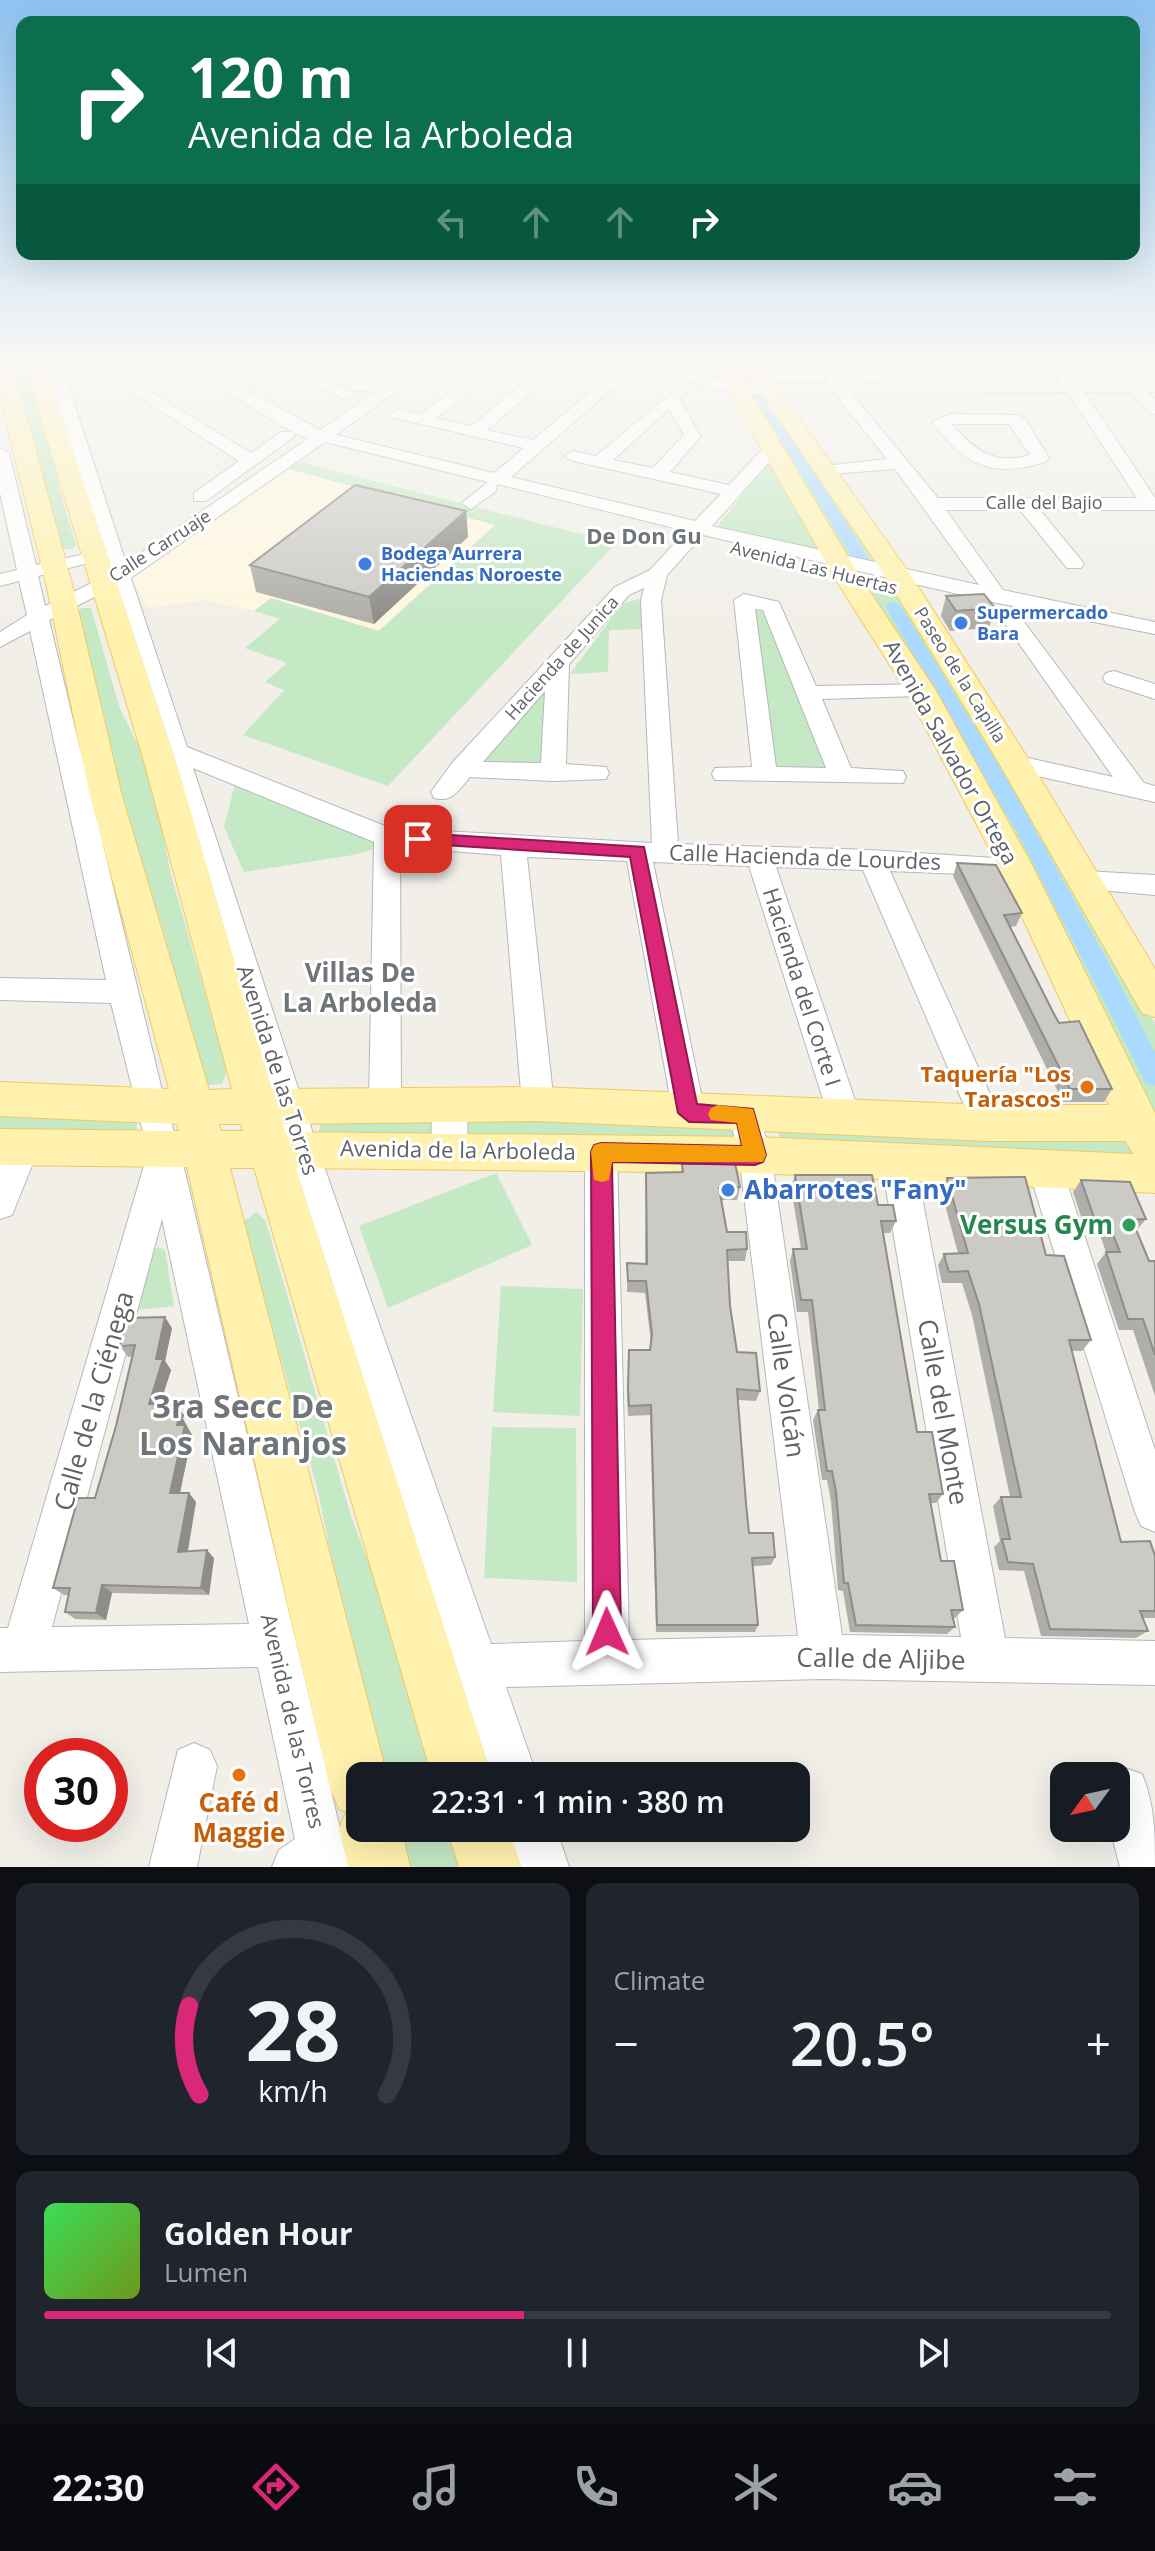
<!DOCTYPE html>
<html lang="en">
<head>
<meta charset="utf-8">
<style>
  :root { --surface:#171b24; --page:#20242c; --text:#f1f3f6; --muted:#9ea1a6; --line:#363941; --accent:#db2777 }
  body { margin:0; font-family:"Open Sans",sans-serif; background:var(--page); color:var(--text); height:100vh; display:flex; flex-direction:column; font-size:30px; white-space:nowrap }
  * { box-sizing:border-box; margin:0 }
  p { font-size:26px; color:var(--muted) }
  .icon { flex:none; width:44px; height:44px; fill:none; stroke:currentColor; stroke-width:2; stroke-linecap:round; stroke-linejoin:round }
  .map { position:relative; height:1867px; overflow:hidden }
  .drawer { display:flex; flex-direction:column; gap:16px; padding:16px; background:#0d0f14; flex:1 }
  .drawer>* { flex:none }
  .top-card { position:absolute; left:16px; top:16px; width:1124px; height:244px; border-radius:16px; box-shadow:0 8px 32px #0002; background:#0b6e4f; color:#fff; overflow:hidden }
  .needle { width:52px; rotate:237deg }
  .tools { position:absolute; left:1050px; top:1762px; display:grid; gap:16px }
  .tools a { display:grid; place-items:center; width:80px; height:80px; border-radius:16px; background:var(--surface); box-shadow:0 8px 32px #0002; font-size:40px }
  .speed { position:absolute; left:24px; top:1738px; display:flex; gap:16px; font-size:40px; font-weight:700; text-align:center }
  .speed>* { display:grid; place-content:center; width:104px; height:104px; border-radius:50%; background:var(--surface); box-shadow:0 8px 32px #0002; line-height:1 }
  .speed .limit { border:12px solid #d22; background:#fff; color:#111 }
  .pin { position:absolute; display:grid; place-items:center; width:68px; height:68px; color:#fff; margin:-34px; border-radius:16px; box-shadow:0 4px 12px #0006 }
  .me { position:absolute; width:88px; margin:-44px; rotate:359deg; stroke-linejoin:round; filter:drop-shadow(0 0 6px #0008) }
  .turn { display:flex; align-items:center; gap:28px; height:168px; padding:0 40px; font-size:36px }
  .turn .icon { width:104px; height:104px; stroke-width:2.5 }
  .turn b { display:block; font-size:56px; line-height:68px }
  .lanes { display:flex; align-items:center; height:76px; padding:0 40px; background:#0003; justify-content:center; gap:40px; direction:ltr }
  .lanes .off { opacity:.35 }
  .big { font-size:60px; font-weight:600; line-height:1.1 }
  .drawer .widget { flex:1; display:flex; flex-direction:column; justify-content:center; gap:12px; min-width:0; padding:0 28px; border-radius:16px; background:var(--page) }
  .drawer .dial { align-items:center; gap:0 }
  .dial svg { height:208px; overflow:visible; fill:none; stroke:var(--line); stroke-width:7; stroke-linecap:round; text-anchor:middle }
  .dial text { fill:var(--text); stroke:none }
  .song { display:flex; align-items:center; gap:24px }
  .cover { width:96px; height:96px; border-radius:12px; background:linear-gradient(135deg,hsl(130 70% 55%),hsl(80 70% 35%)) }
  .played { height:8px; border-radius:4px; background:linear-gradient(90deg,var(--accent) 45%,var(--line) 45%) }
  .keys { display:flex; justify-content:space-around; direction:ltr }
  .heat { display:flex; justify-content:space-between; align-items:center; font-size:44px; direction:ltr }
  .drawer .tiles { flex:1; display:grid; gap:16px; grid-template-columns:1fr 1fr }
  .widget:last-child { grid-column:span 2 }
  .trip { position:absolute; left:346px; top:1762px; width:464px; height:80px; border-radius:16px; background:var(--surface); box-shadow:0 8px 32px #0002; font-weight:600; line-height:80px; text-align:center }
  .dock { display:flex; height:128px; justify-content:space-around; align-items:center; background:#090b0e; color:var(--muted) }
  .dock .icon { width:56px; height:56px }
  .dock .active { color:var(--accent) }
  .dock b { font-size:36px; color:var(--text) }
  .map>svg:first-child { display:block }
  .commercial { fill:#fef7e0 }
  .green { fill:#c5e8c5 }
  .lines { fill:none; stroke-linecap:round; stroke-linejoin:round }
  .canal { fill:#aadaff; fill-rule:evenodd }
  .minor-casing { stroke:#b5b8bc; stroke-width:2 }
  .major-casing { stroke:#f2c960; stroke-width:2 }
  .minor { fill:#fff; fill-rule:evenodd }
  .major { fill:#fff2af; fill-rule:evenodd }
  .wall { fill:#afaea9 }
  .shaded-wall { fill:#8f8d8a }
  .building { fill:#cccac5; stroke:#8f8d8a; stroke-width:2 }
  .route { fill:#db2777; stroke:#8e194d; stroke-width:2 }
  .slow { fill:#f59e0b }
  .shop-dot { fill:#3f7fe0; stroke:#fff; stroke-width:3 }
  .food-dot { fill:#e8710a; stroke:#fff; stroke-width:3 }
  .leisure-dot { fill:#2e9e5b; stroke:#fff; stroke-width:3 }
  .labels { text-anchor:middle; stroke-width:6; stroke-linejoin:round; paint-order:stroke }
  .far-street-label { font-size:18px; fill:#5f6368; stroke:#fff }
  .far-shop-label { font-size:18px; font-weight:bold; fill:#366cbe; stroke:#fff; text-anchor:start }
  .far-quarter-label { font-size:22px; font-weight:bold; fill:#70757a; stroke:#fff }
  .street-label { font-size:22px; fill:#5f6368; stroke:#fff }
  .food-label { font-size:22px; font-weight:bold; fill:#c56008; stroke:#fff; text-anchor:end }
  .quarter-label { font-size:26px; font-weight:bold; fill:#70757a; stroke:#fff }
  .near-shop-label { font-size:26px; font-weight:bold; fill:#366cbe; stroke:#fff; text-anchor:start }
  .near-leisure-label { font-size:26px; font-weight:bold; fill:#27864d; stroke:#fff; text-anchor:end }
  .near-street-label { font-size:26px; fill:#5f6368; stroke:#fff }
  .near-food-label { font-size:26px; font-weight:bold; fill:#c56008; stroke:#fff }
  .near-quarter-label { font-size:32px; font-weight:bold; fill:#70757a; stroke:#fff }
</style>
</head>
<body>
<div class="map">
<svg width="1155" height="1867" viewBox="0 0 1155 1867">
  <rect width="100%" height="100%" fill="#f1efe8"/>
  <path class="commercial" d="M285,468L496,524L378,631L271,598L254,611L205,600L149,608L129,577Z"/>
  <path class="green" d="M3,360H27C44,422 56,483 76,545L72,549H59Z
    M764,393L877,554L874,560L860,563L850,559L749,396Z
    M774,455L832,558L715,529Z
    M296,461L616,543L388,786L243,735L284,690L265,682L287,663L245,648L280,619L254,611L271,598L379,631L495,525L285,468Z
    M875,590H887L900,596L1072,870L1155,1023V1133L869,596Z
    M638,599L648,603L649,629L609,630L608,672L570,674L622,604Z
    M81,608H91L120,709L149,767L171,875L227,1070L222,1084L208,1085L203,1080L162,927L115,788L104,714L77,615Z
    M759,610L770,615L832,771L775,770L754,611Z
    M545,693L548,769H477L541,695Z
    M235,784L381,846L359,854L244,872L224,827Z
    M0,1111L137,1114L136,1136L0,1132Z
    M439,1114L440,1141L317,1139L323,1115Z
    M461,1115L740,1125L742,1137L460,1142Z
    M778,1129L1125,1137L1135,1157L781,1148Z
    M496,1173L532,1245L388,1308L359,1226Z
    M257,1212L266,1222L350,1513L448,1776H376L318,1491L245,1232L244,1221Z
    M158,1247L165,1250L174,1306L137,1310L151,1252Z
    M501,1286L583,1289L580,1416L493,1412Z
    M492,1427L576,1428L577,1582L484,1578Z
    M390,1828H463L474,1867H400Z"/>
  <g class="lines">
    <path class="canal" d="M760,392L766,396L869,559L866,562L853,559L754,396Z
      M893,601L901,606L1007,779L1105,956L1155,1052V1086L1146,1083L1020,838L885,606Z"/>
    <defs>
      <path id="minor" d="M44,360H60L126,563L309,438L294,433L174,360H193L320,430L421,360H439L336,435L494,473L524,448L391,417L389,414L397,409L420,414L494,360L510,362L436,418L471,426L552,360L567,362L487,430L533,440L621,366L610,360H638L740,384H826V378L832,376L843,384L1058,383V377L1064,375L1077,383L1123,382L1104,360H1120L1140,382H1155V392H1148L1155,399V414L1149,412L1131,392H1084L1155,498V510H1040L1081,560L1084,564L1081,568H1067L1020,510H946L1003,590L1155,622V634L997,603L703,535L667,575L661,600L678,844L871,850L1025,860L1029,867L1025,874L1016,876L890,871L1003,1123L998,1133L987,1137L976,1133L863,870L776,867L861,1118L856,1128L845,1132L834,1128L829,1118L749,866L653,862L705,1113L700,1123L689,1127L678,1123L673,1113L627,861L527,857L554,1104L549,1113L538,1117L527,1113L522,1104L501,855L400,847L401,1103L396,1112L385,1116L374,1112L369,1103L374,842L193,768L318,1149L491,1644L585,1641V1152L589,1142L601,1138L613,1142L617,1152L629,1640L798,1636L739,1155L729,1115L734,1105L745,1101L756,1105L771,1155L842,1635L961,1637L882,1165L887,1155L899,1150L911,1155L916,1165L1005,1638L1155,1641V1685L823,1679L506,1687L537,1776H491L286,1149L114,587L49,620L165,1103L180,1151L349,1867H272L279,1850L295,1839L258,1667L0,1672V1628H8L148,1152L111,1003L0,1000V978L106,980L30,631L0,647V632L27,615L19,581L0,586V574L17,570L0,493V448L9,453L36,565L102,550ZM635,369L740,394L834,393L887,459L825,466L819,467V475L895,469L979,585L712,526L781,449L772,444L766,445L729,485L670,472L701,436L680,400L687,392L679,387L596,456L573,451L564,456L573,461L721,494L695,521L511,477ZM1068,392L1137,498H938L851,393ZM669,409L684,435L653,468L613,460ZM325,442L488,482L462,503L471,509L496,491L497,484L686,531L650,570L615,587L452,763L431,792L434,798C452,803 459,790 470,777L553,781L606,779L609,773L606,767L566,764L569,664L629,595L644,588L641,600L652,843L390,828L187,747L131,578ZM92,562H106L110,574L45,606L38,576ZM545,691L541,763L483,762ZM162,1219L249,1624L52,1627Z
        M80,360H98L251,453L281,432H293L295,436L206,501H194V493L239,461Z
        M273,360H292L356,396L342,399Z
        M333,360H348L368,388L366,391H354Z
        M949,414L1018,415L1025,419L1049,458L1046,462C992,478 966,467 932,422ZM951,424H1009L1030,455C994,466 975,450 951,424Z
        M744,594L779,602L816,686L928,684L931,689L928,694L920,696L822,699L851,768L903,771L906,777L903,783L715,780L712,774L715,768L752,767L734,600ZM755,609L763,610L826,768L776,767Z
        M1009,609L1016,611L1144,783L1155,786V802L1006,769L1003,763L1006,757L1015,755L1113,777L999,615Z
        M1114,671L1155,684V699L1106,683L1103,678L1106,673Z
        M1085,871L1155,875V895L1076,888L1072,881L1076,874Z
        M450,1091L461,1095C470,1112 469,1143 461,1160L449,1164L437,1160C429,1143 430,1112 439,1095Z
        M23,1134L35,1138L39,1148L12,1215L0,1219V1164L11,1138Z
        M1046,1156L1058,1161L1063,1171L1155,1450V1532L1141,1526L1135,1512L1029,1171L1034,1161Z
        M194,1743L210,1750L217,1766L197,1867H149L178,1750Z
        M1125,1768L1142,1774C1155,1806 1155,1833 1155,1867H1120L1110,1828H1116V1776H1108Z
        M508,1828H556L569,1867H521Z"/>
      <path id="major" d="M0,360H11L73,588L122,796L209,1090L232,1089L144,761L23,360H43L176,761L272,1089L538,1087L987,1105H1109L999,867L905,689L836,580L711,360H731L862,580L935,689L1033,867L1155,1113V1193L755,1173L296,1168L492,1776H432L254,1168H230L387,1776H360V1828H401L410,1867H348L339,1828L346,1812L339,1809L330,1788L187,1167L0,1165V1129L179,1131L177,1124L0,1116V1082L169,1089L90,796L47,588L0,396ZM538,1121L987,1141H1126L1133,1154L755,1137L285,1132L283,1124ZM219,1124H241L243,1131H221Z
        M738,360H758L910,574L1031,763L1155,969V1017L1142,1013L999,763L884,574Z
        M447,1828H509L521,1867H459Z"/>
    </defs>
    <use href="#minor" class="minor-casing"/>
    <use href="#major" class="major-casing"/>
    <use href="#minor" class="minor"/>
    <use href="#major" class="major"/>
  </g>
  <path class="wall" d="M466,511L468,537L374,624L256,592L250,565Z
    M946,596L995,608L989,628L950,631L941,616Z
    M957,863L1022,913L1016,926L1010,927L1055,1016L1112,1089L1104,1102H1063L953,876Z
    M682,1164L740,1187L737,1200H722L727,1232L747,1249L745,1261H727L730,1306L737,1352L760,1391L756,1401L738,1400L746,1503L749,1533L775,1557L771,1565L753,1566L758,1625L755,1632H656L650,1415L628,1416L627,1397L629,1350H650L651,1343L645,1293L627,1292V1263L645,1264L646,1173L681,1172Z
    M795,1175L878,1205L896,1221L890,1233H883L917,1432L943,1494L936,1503H931L941,1561L963,1610L955,1618L953,1617L955,1627L947,1634L850,1632L843,1591L838,1590L831,1501L827,1480H822L813,1420L818,1410H819L808,1312H797L790,1261L793,1249H801L791,1187Z
    M947,1178L1046,1255L1091,1340L1082,1351H1072L1121,1542L1155,1556V1618H1143L1148,1631L1136,1638L1041,1636L1024,1571L999,1570L994,1547L1000,1541L993,1506L1001,1497H1010L972,1315L962,1283H942L938,1265L944,1254L958,1253L941,1190Z
    M1081,1180L1146,1219L1136,1231L1149,1261H1155V1396L1133,1330H1119L1097,1264L1106,1252L1099,1232H1086L1073,1192Z
    M172,1328L165,1361L171,1370L160,1404L176,1405L184,1415L183,1419L192,1435L180,1493H189L196,1502L188,1551L214,1558L209,1595L112,1593L106,1620L75,1619L65,1612L69,1595H64L53,1588L95,1498L116,1426L133,1356L128,1357L120,1346Z"/>
  <path class="shaded-wall" d="M466,511L468,537L374,624L369,597Z
    M165,1317L172,1328L165,1361L171,1370L157,1414L149,1404L156,1359Z
    M176,1405L184,1415L183,1419L192,1435L178,1502L170,1493L177,1425L174,1416Z
    M189,1493L196,1502L186,1560L178,1552Z
    M207,1550L214,1558L209,1595L201,1588Z
    M102,1585L112,1593L106,1620L96,1613Z"/>
  <path class="building" d="M355,485L466,511L369,597L250,565Z
    M984,594L995,608L956,611L946,596Z
    M957,863L996,865L1022,913L1004,915L1055,1016L1059,1023L1079,1021L1112,1089H1070Z
    M735,1163L740,1187L719,1188L727,1232H746L747,1249L727,1250L730,1306L737,1352L756,1353L760,1391L737,1389L746,1503L749,1533H773L775,1557L752,1558L758,1625H657L651,1405L629,1406L628,1387L629,1350H650L652,1334L646,1281H628L627,1263L647,1264L646,1173L683,1172L682,1164Z
    M795,1175H872L878,1205H893L896,1221H881L917,1432H932L943,1494H929L941,1561H954L963,1610H951L955,1627L856,1625L848,1583H844L836,1492L832,1471H827L818,1410H825L812,1300H801L793,1249H807Z
    M1025,1177L1046,1255L1064,1256L1091,1340H1069L1121,1542L1150,1541L1155,1556V1611H1140L1148,1631L1050,1629L1033,1564L1008,1562L1002,1539H1010L1001,1497H1021L979,1304L968,1271L949,1272L946,1262L944,1254L968,1253L947,1178Z
    M1081,1180L1130,1182L1146,1219L1132,1220L1149,1261H1155V1355L1143,1319H1128L1106,1252H1120L1107,1220H1095Z
    M165,1317L156,1359H163L149,1404L176,1405L174,1416L180,1415L177,1425H185L170,1493H189L178,1552L207,1550L201,1588L102,1585L96,1613L65,1612L70,1588H53L78,1498H95L116,1426L135,1345L120,1346L127,1318Z"/>
  <linearGradient id="sky" x2="0" y2="1"><stop stop-color="#8fc3f1"/><stop offset="0.58" stop-color="#f9f8f5"/><stop offset="1" stop-color="#f9f8f5" stop-opacity="0"/></linearGradient>
  <rect width="1155" height="622" fill="url(#sky)"/>
  <path class="route" d="M418,833L644,847L697,1104L753,1109L766,1155L763,1162L755,1165L612,1162L621,1632L617,1642L607,1646L597,1642L593,1632L591,1152L594,1145L601,1143L742,1146L737,1123L689,1122L678,1113L630,857L412,843V835Z"/>
  <path class="slow" d="M718,1105L753,1109L766,1155L763,1162H612L609,1180L602,1182L594,1180L591,1152L594,1145L601,1143L742,1146L737,1123L711,1120L708,1114L711,1108Z"/>
  <g class="shop-dot">
    <circle cx="365" cy="564" r="8"/>
    <circle cx="961" cy="623" r="8"/>
    <circle cx="728" cy="1190" r="8"/>
  </g>
  <g class="food-dot">
    <circle cx="1087" cy="1087" r="8"/>
    <circle cx="239" cy="1775" r="8"/>
  </g>
  <circle class="leisure-dot" cx="1129" cy="1225" r="8"/>
  <g class="labels">
    <g class="far-street-label">
      <text x="1044" y="509">Calle del Bajio</text>
      <text transform="translate(160 546) rotate(-33)" y="6">Calle Carruaje</text>
      <text transform="translate(814 568) rotate(14)" y="6">Avenida Las Huertas</text>
      <text transform="translate(562 658) rotate(-48)" y="6">Hacienda de Junica</text>
      <text transform="translate(960 675) rotate(58)" y="6">Paseo de la Capilla</text>
    </g>
    <g class="far-shop-label">
      <text x="381" y="560">Bodega Aurrera<tspan x="381" dy="21">Haciendas Noroeste</tspan></text>
      <text x="977" y="619">Supermercado<tspan x="977" dy="21">Bara</tspan></text>
    </g>
    <g class="far-quarter-label">
      <text x="644" y="544">De Don Gu</text>
    </g>
    <g class="street-label">
      <text transform="translate(951 752) rotate(61)" y="8">Avenida Salvador Ortega</text>
      <text transform="translate(805 857) rotate(2)" y="8">Calle Hacienda de Lourdes</text>
      <text transform="translate(802 987) rotate(72)" y="8">Hacienda del Corte I</text>
      <text transform="translate(278 1070) rotate(72)" y="8">Avenida de las Torres</text>
      <text transform="translate(458 1150) rotate(1)" y="8">Avenida de la Arboleda</text>
      <text transform="translate(293 1721) rotate(77)" y="8">Avenida de las Torres</text>
    </g>
    <g class="food-label">
      <text x="1071" y="1082">Taquería "Los<tspan x="1071" dy="25">Tarascos"</tspan></text>
    </g>
    <g class="quarter-label">
      <text x="360" y="982">Villas De<tspan x="360" dy="30">La Arboleda</tspan></text>
    </g>
    <g class="near-shop-label">
      <text x="744" y="1199">Abarrotes "Fany"</text>
    </g>
    <g class="near-leisure-label">
      <text x="1113" y="1234">Versus Gym</text>
    </g>
    <g class="near-street-label">
      <text transform="translate(786 1385) rotate(82)" y="9">Calle Volcán</text>
      <text transform="translate(94 1401) rotate(-74)" y="9">Calle de la Ciénega</text>
      <text transform="translate(943 1412) rotate(80)" y="9">Calle del Monte</text>
      <text transform="translate(881 1659) rotate(1)" y="9">Calle de Aljibe</text>
    </g>
    <g class="near-food-label">
      <text x="239" y="1812">Café d<tspan x="239" dy="30">Maggie</tspan></text>
    </g>
    <g class="near-quarter-label">
      <text x="243" y="1418">3ra Secc De<tspan x="243" dy="37">Los Naranjos</tspan></text>
    </g>
  </g>
</svg>
<div class="tools">
<a><svg class="needle" viewBox="-14 -14 28 28"><path d="M0-13l5 13h-10z" fill="#e53935"/><path d="M0 13l5-13h-10z" fill="#9ea1a6"/></svg></a>
</div>
<div class="speed"><div class="limit">30</div></div>
<div class="pin" style="left:418px;top:839px;background:#d93025"><svg class="icon" aria-label="arrive" viewBox="0 0 24 24"><path d="M6 21V4h12l-3 4 3 4H6"/></svg></div>
<svg class="me" style="left:607px;top:1632px" viewBox="-20 -20 40 40"><path d="M0-17L14 15 0 8-14 15z" fill="#db2777" stroke="#fff" stroke-width="4"/></svg>
<div class="trip">22:31 · 1 min · 380 m</div>
<div class="top-card">
<div class="turn"><svg class="icon" aria-label="right" viewBox="0 0 24 24"><path d="M7 20v-9h11M14 6l5 5-5 5"/></svg><div><b>120 m</b>Avenida de la Arboleda</div></div>
<div class="lanes"><svg class="icon off" aria-label="left" viewBox="0 0 24 24"><path d="M17 20v-9H6M10 6l-5 5 5 5"/></svg><svg class="icon off" aria-label="ahead" viewBox="0 0 24 24"><path d="M12 20V5M6 11l6-6 6 6"/></svg><svg class="icon off" aria-label="ahead" viewBox="0 0 24 24"><path d="M12 20V5M6 11l6-6 6 6"/></svg><svg class="icon" aria-label="right" viewBox="0 0 24 24"><path d="M7 20v-9h11M14 6l5 5-5 5"/></svg></div>
</div>
</div>
<section class="drawer">
<div class="tiles">
<div class="widget dial"><svg viewBox="0 0 100 80">
<path d="M14 69A42 42 0 1 1 86 69"/>
<path d="M14 69A42 42 0 0 1 10 35" stroke="#db2777"/>
<text x="50" y="56" font-size="32" font-weight="700">28</text>
<text x="50" y="72" font-size="11">km/h</text>
</svg></div>
<div class="widget"><p>Climate</p>
<div class="heat"><a>−</a><b class="big">20.5°</b><a>+</a></div>
</div>
<div class="widget">
<div class="song"><i class="cover"></i><div><b>Golden Hour</b><p>Lumen</p></div></div>
<div class="played"></div>
<div class="keys"><svg class="icon" aria-label="previous" viewBox="0 0 24 24"><path d="M18 5L8 12l10 7zM5 5v14"/></svg><svg class="icon" aria-label="pause" viewBox="0 0 24 24"><path d="M8 5v14M16 5v14"/></svg><svg class="icon" aria-label="next" viewBox="0 0 24 24"><path d="M6 5l10 7-10 7zM19 5v14"/></svg></div>
</div>
</div>
</section>
<nav class="dock">
<b>22:30</b>
<svg class="icon active" aria-label="directions" viewBox="0 0 24 24"><path d="M12 3l9 9-9 9-9-9zM9 14v-3h6M13 9l2 2-2 2"/></svg>
<svg class="icon" aria-label="music" viewBox="0 0 24 24"><path d="M9 18V5l10-2v13"/><circle cx="6" cy="18" r="3"/><circle cx="16" cy="16" r="3"/></svg>
<svg class="icon" aria-label="phone" viewBox="0 0 24 24"><path d="M5 4h4l2 5-3 2q2 4 5 5l2-3 5 2v4C11 20 4 13 5 4z"/></svg>
<svg class="icon" aria-label="climate" viewBox="0 0 24 24"><path d="M12 3v18M4 7l16 10M4 17L20 7"/></svg>
<svg class="icon" aria-label="car" viewBox="0 0 24 24"><path d="M5 17H2v-5l4-1 3-4h7l3 4 3 1v5h-3M9 17h6M6 11h13"/><circle cx="7" cy="17" r="2"/><circle cx="17" cy="17" r="2"/></svg>
<svg class="icon" aria-label="filters" viewBox="0 0 24 24"><path d="M4 7h16M4 17h16"/><circle cx="9" cy="7" r="2"/><circle cx="15" cy="17" r="2"/></svg>
</nav>
</body>
</html>
